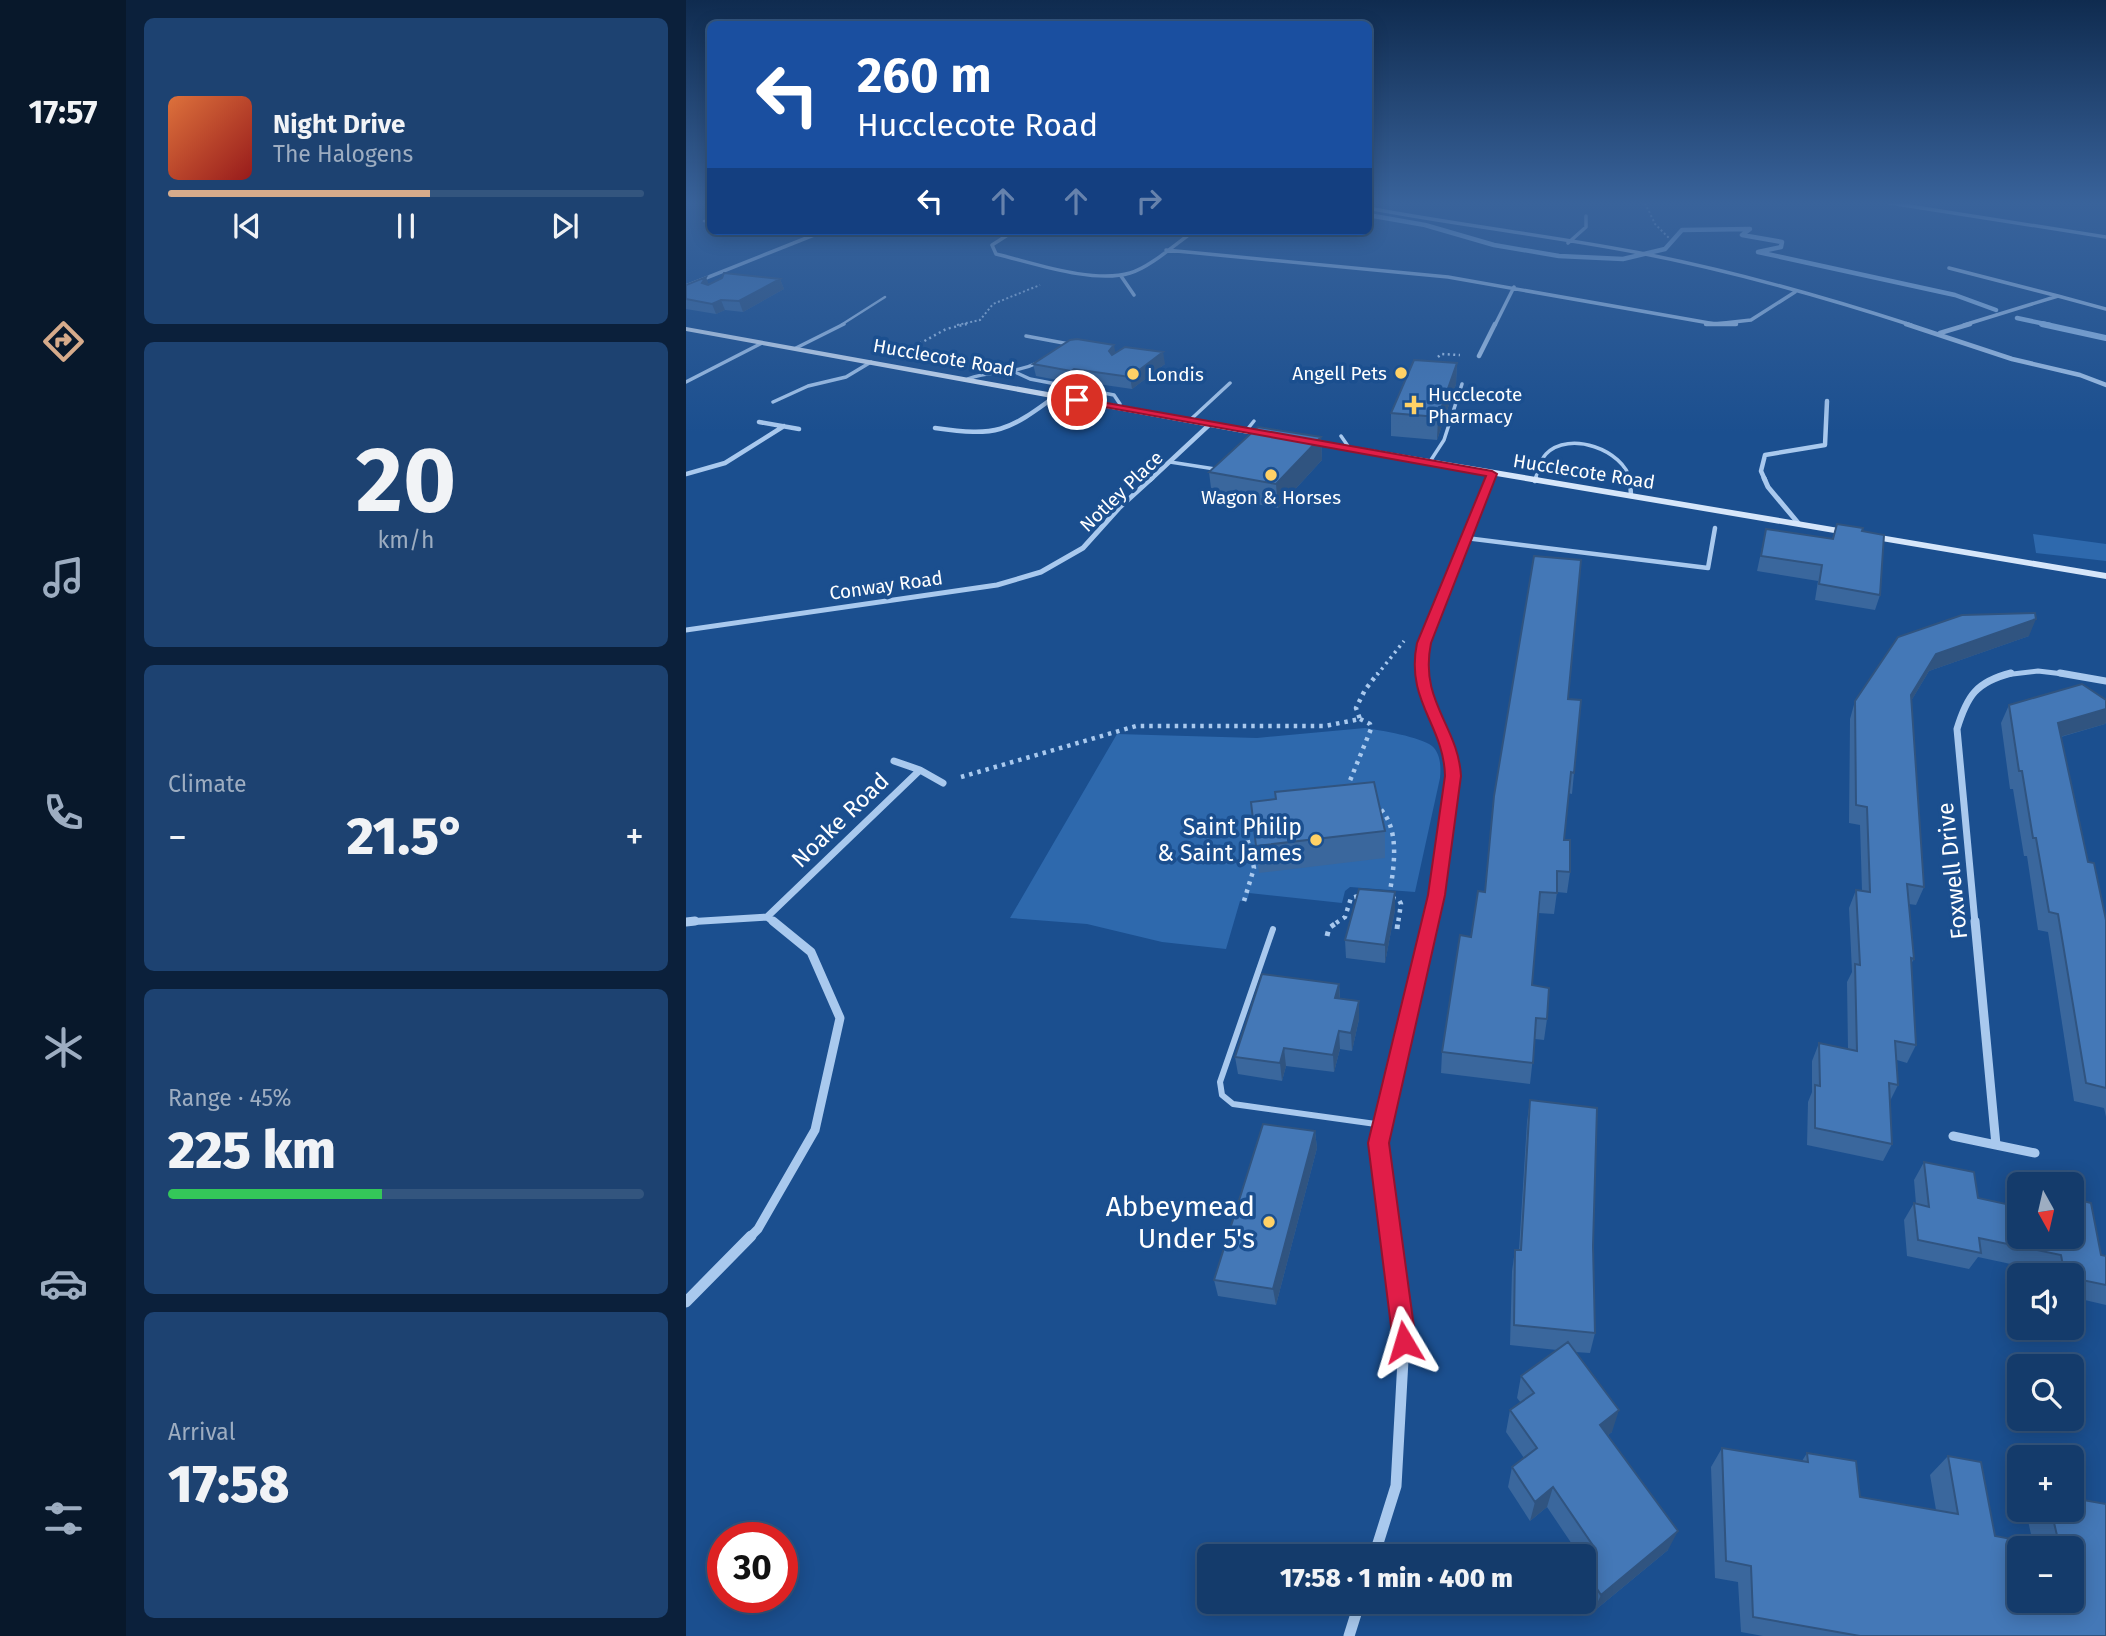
<!DOCTYPE html>
<html lang="en">
<head>
<meta charset="utf-8">
<style>
  :root { --surface:#143b6b; --page:#1d4271; --text:#f1f3f6; --muted:#9dadc1; --line:#33557e; --accent:#d6ab8b }
  body { margin:0; font-family:"Fira Sans",sans-serif; background:var(--page); color:var(--text); height:100vh; display:flex; flex-direction:column; font-size:26px; white-space:nowrap }
  * { box-sizing:border-box; margin:0 }
  p { font-size:23px; color:var(--muted) }
  .icon { flex:none; width:38px; height:38px; fill:none; stroke:currentColor; stroke-width:2; stroke-linecap:round; stroke-linejoin:round }
  .map { position:relative; flex:1; overflow:hidden }
  .side { display:flex; flex-direction:column; gap:18px; padding:18px; background:#0b203b; width:560px }
  .side>* { flex:none }
  .banner { position:absolute; left:21px; top:21px; width:665px; height:214px; border-radius:10px; box-shadow:0 4px 18px #0003,0 0 0 2px var(--line); background:#1a4fa0; color:#fff; overflow:hidden }
  .needle { width:46px; rotate:172deg }
  .fabs { position:absolute; left:1321px; top:1172px; display:grid; gap:14px }
  .fabs a { display:grid; place-items:center; width:77px; height:77px; border-radius:10px; background:var(--surface); box-shadow:0 4px 18px #0003,0 0 0 2px var(--line); font-size:35px }
  .speed { position:absolute; left:21px; top:1522px; display:flex; gap:14px; font-size:35px; font-weight:700; text-align:center }
  .speed>* { display:grid; place-content:center; width:91px; height:91px; border-radius:50%; background:var(--surface); box-shadow:0 4px 18px #0003,0 0 0 2px var(--line); line-height:1 }
  .speed .limit { border:10px solid #d22; background:#fff; color:#111 }
  .pin { position:absolute; display:grid; place-items:center; width:60px; height:60px; color:#fff; margin:-30px; border:4px solid #fff; border-radius:50%; box-shadow:0 2px 7px #0007 }
  .me { position:absolute; width:77px; margin:-38px; rotate:353deg; stroke-linejoin:round; filter:drop-shadow(0 0 5px #0008) }
  .turn { display:flex; align-items:center; gap:24px; height:147px; padding:0 35px; font-size:32px }
  .turn .icon { width:91px; height:91px; stroke-width:2.5 }
  .turn b { display:block; font-size:49px; line-height:60px }
  .lanes { display:flex; align-items:center; height:66px; padding:0 35px; background:#0003; justify-content:center; gap:35px; direction:ltr }
  .lanes .off { opacity:.35 }
  .big { font-size:52px; font-weight:800; line-height:1.1 }
  .side .card { flex:1; display:flex; flex-direction:column; justify-content:center; gap:10px; min-width:0; padding:0 24px; border-radius:10px; background:var(--page) }
  .side .dial { align-items:center; gap:0 }
  .dial b { font-size:91px; line-height:1 }
  .song { display:flex; align-items:center; gap:21px }
  .cover { width:84px; height:84px; border-radius:10px; background:linear-gradient(135deg,hsl(20 70% 55%),hsl(0 70% 35%)) }
  .played { height:7px; border-radius:4px; background:linear-gradient(90deg,var(--accent) 55%,var(--line) 55%) }
  .keys { display:flex; justify-content:space-around; direction:ltr }
  .heat { display:flex; justify-content:space-between; align-items:center; font-size:38px; direction:ltr }
  .charge { height:10px; border-radius:5px; background:linear-gradient(90deg,#34c759 45%,var(--line) 0) }
  .trip { position:absolute; left:511px; top:1544px; width:399px; height:70px; border-radius:10px; background:var(--surface); box-shadow:0 4px 18px #0003,0 0 0 2px var(--line); font-weight:800; line-height:70px; text-align:center }
  main { display:flex; flex:1; min-height:0 }
  .tabs { display:flex; flex-direction:column; width:126px; justify-content:space-around; align-items:center; background:#08182b; color:var(--muted) }
  .tabs .icon { width:49px; height:49px }
  .tabs .active { color:var(--accent) }
  .tabs b { font-size:32px; color:var(--text) }
  .map>svg:first-child { display:block }
  .green { fill:#2e69ad }
  .lines { fill:none; stroke-linecap:round; stroke-linejoin:round }
  .stream-far1 { stroke:#9cc4f0; stroke-width:4.5 }
  .stream { stroke:#9cc4f0; stroke-width:6 }
  .path-far4 { stroke:#a9c9ee; stroke-width:2; stroke-dasharray:2 2.5; stroke-linecap:butt }
  .path-far3 { stroke:#a9c9ee; stroke-width:2.5; stroke-dasharray:2 3.5; stroke-linecap:butt }
  .path-far2 { stroke:#a9c9ee; stroke-width:3.5; stroke-dasharray:2.5 4.5; stroke-linecap:butt }
  .path-far1 { stroke:#a9c9ee; stroke-width:4.5; stroke-dasharray:3.5 5; stroke-linecap:butt }
  .path { stroke:#a9c9ee; stroke-width:5; stroke-dasharray:4.5 6; stroke-linecap:butt }
  .lane-far3 { stroke:#a9c9ee; stroke-width:2.5 }
  .lane-far2 { stroke:#a9c9ee; stroke-width:3.5 }
  .lane-far1 { stroke:#a9c9ee; stroke-width:4.5 }
  .lane { stroke:#a9c9ee; stroke-width:6 }
  .street-far5 { stroke:#a9c9ee; stroke-width:3.5 }
  .street-far4 { stroke:#a9c9ee; stroke-width:4.5 }
  .street-far3 { stroke:#a9c9ee; stroke-width:5 }
  .street-far2 { stroke:#a9c9ee; stroke-width:7 }
  .street-far1 { stroke:#a9c9ee; stroke-width:9 }
  .street { stroke:#a9c9ee; stroke-width:11 }
  .secondary { fill:#d6e6fa; fill-rule:evenodd }
  .wall { fill:#3a679d }
  .shaded-wall { fill:#305480 }
  .building { fill:#4478b7; stroke:#305480; stroke-width:2; fill-rule:evenodd }
  .route { fill:#e11d48; stroke:#92132f; stroke-width:2 }
  .poi-dot { fill:#ffd166; stroke:#1b4f8f; stroke-width:2.5 }
  .labels { text-anchor:middle; stroke-width:7; stroke-linejoin:round; paint-order:stroke }
  .far-street-label { font-size:19px; fill:#fff; stroke:#1b4f8f }
  .far-poi-label { font-size:19px; fill:#fff; stroke:#1b4f8f; text-anchor:start }
  .street-label { font-size:23px; fill:#fff; stroke:#1b4f8f }
  .poi-label { font-size:23px; fill:#fff; stroke:#1b4f8f; text-anchor:end }
  .near-poi-label { font-size:28px; fill:#fff; stroke:#1b4f8f; text-anchor:end }
</style>
</head>
<body>
<main>
<nav class="tabs">
<b>17:57</b>
<svg class="icon active" aria-label="directions" viewBox="0 0 24 24"><path d="M12 3l9 9-9 9-9-9zM9 14v-3h6M13 9l2 2-2 2"/></svg>
<svg class="icon" aria-label="music" viewBox="0 0 24 24"><path d="M9 18V5l10-2v13"/><circle cx="6" cy="18" r="3"/><circle cx="16" cy="16" r="3"/></svg>
<svg class="icon" aria-label="phone" viewBox="0 0 24 24"><path d="M5 4h4l2 5-3 2q2 4 5 5l2-3 5 2v4C11 20 4 13 5 4z"/></svg>
<svg class="icon" aria-label="climate" viewBox="0 0 24 24"><path d="M12 3v18M4 7l16 10M4 17L20 7"/></svg>
<svg class="icon" aria-label="car" viewBox="0 0 24 24"><path d="M5 17H2v-5l4-1 3-4h7l3 4 3 1v5h-3M9 17h6M6 11h13"/><circle cx="7" cy="17" r="2"/><circle cx="17" cy="17" r="2"/></svg>
<svg class="icon" aria-label="filters" viewBox="0 0 24 24"><path d="M4 7h16M4 17h16"/><circle cx="9" cy="7" r="2"/><circle cx="15" cy="17" r="2"/></svg>
</nav>
<section class="side">
<div class="card">
<div class="song"><i class="cover"></i><div><b>Night Drive</b><p>The Halogens</p></div></div>
<div class="played"></div>
<div class="keys"><svg class="icon" aria-label="previous" viewBox="0 0 24 24"><path d="M18 5L8 12l10 7zM5 5v14"/></svg><svg class="icon" aria-label="pause" viewBox="0 0 24 24"><path d="M8 5v14M16 5v14"/></svg><svg class="icon" aria-label="next" viewBox="0 0 24 24"><path d="M6 5l10 7-10 7zM19 5v14"/></svg></div>
</div>
<div class="card dial"><b>20</b><p>km/h</p></div>
<div class="card"><p>Climate</p>
<div class="heat"><a>−</a><b class="big">21.5°</b><a>+</a></div>
</div>
<div class="card"><p>Range · 45%</p><b class="big">225 km</b><div class="charge"></div></div>
<div class="card"><p>Arrival</p><b class="big">17:58</b></div>
</section>
<div class="map">
<svg width="1420" height="1636" viewBox="0 0 1420 1636">
  <rect width="100%" height="100%" fill="#1b4f8f"/>
  <path class="green" d="M1347,534L1420,544V561L1350,553Z
    M679,728C694,730 735,737 746,746C755,754 755,768 754,778L729,892L664,887L659,891L656,903L563,893L561,901H554L540,949L476,942L401,924L324,918L431,734L571,738Z"/>
  <g class="lines">
    <path class="stream-far1" d="M682,215L739,225L808,245L873,256L937,259L979,249L996,230L1064,229L1056,235L1096,242L1095,247L1072,252L1269,295L1310,310
      M1331,318L1364,325"/>
    <path class="stream" d="M1356,324L1420,338"/>
    <path class="path-far4" d="M959,203L969,224L984,239
      M271,325L294,320L307,304L354,285"/>
    <path class="path-far3" d="M224,349L260,329L281,324
      M752,357L755,354L774,355"/>
    <path class="path-far2" d="M691,675L718,641"/>
    <path class="path-far1" d="M275,777L450,726H639L674,719L670,708L679,690L692,673
      M661,788L685,729L684,724L674,719
      M689,804C716,825 708,867 703,897
      M706,898L713,900L715,904L712,923
      M558,901L568,868L560,833L572,823
      M650,923L659,917L665,898L676,895"/>
    <path class="path" d="M711,929L712,921
      M641,936L643,928L653,921"/>
    <path class="lane-far3" d="M18,221L24,222
      M155,325L199,297"/>
    <path class="lane-far2" d="M340,336L383,344
      M110,348L158,324
      M331,373L344,379L428,395L434,404L431,408
      M282,379C305,370 329,374 351,363
      M0,382L76,343
      M87,402L122,386L160,377L185,362
      M503,421L544,383
      M560,431L568,421
      M655,436L664,449
      M484,462L529,469
      M743,463L758,440L776,384
      M849,480C852,471 854,460 860,454C883,430 938,450 944,480"/>
    <path class="lane-far1" d="M944,478L945,496
      M849,481L850,478
      M780,538L1022,568L1029,528"/>
    <path class="lane" d="M587,929L534,1082L536,1095L547,1104L697,1125"/>
    <path class="street-far5" d="M1204,203L1420,237
      M682,208C771,225 860,235 949,252C1043,270 1135,296 1225,325
      M328,231L306,245L310,254C348,263 407,284 444,273C463,268 491,243 508,231
      M882,243L900,227V216
      M480,250L762,277L1029,324L1065,320L1109,292
      M1263,268L1372,296
      M435,276L448,295
      M0,286L138,231
      M809,325L828,287
      M1278,325L1372,296L1420,309"/>
    <path class="street-far4" d="M1020,324H1050
      M1220,324L1326,359L1394,375L1420,385
      M1254,333L1284,324
      M793,356L809,324
      M73,422L113,429
      M249,428C311,437 321,432 371,395
      M0,474L39,463L98,426
      M464,480L523,425
      M804,480L806,474
      M1079,480L1075,471L1079,455L1139,445L1141,401"/>
    <path class="street-far3" d="M1078,478L1082,487L1113,524
      M0,630L311,585L355,572L397,548L433,508L466,478
      M737,675L738,643L804,478
      M1318,675L1352,671L1386,675"/>
    <path class="street-far2" d="M736,673C739,703 757,727 764,756C772,790 752,886 744,923
      M1374,673L1420,681
      M208,761L234,770
      M81,917L234,770L257,783
      M0,922L81,917L89,923
      M1289,923L1271,729C1281,696 1290,682 1325,673"/>
    <path class="street-far1" d="M0,922L9,921
      M1267,1136L1310,1145L1289,921
      M1310,1145L1349,1153
      M63,1238L72,1229L129,1130L154,1018L125,952L87,921
      M705,1238L693,1143L744,921"/>
    <path class="street" d="M0,1302L65,1236
      M688,1556L710,1486L718,1342L705,1236
      M663,1636L674,1601"/>
    <path class="secondary" d="M0,327L584,432L588,435L584,438L0,331Z
      M618,438L1420,573V579L615,443L613,441Z"/>
  </g>
  <path class="wall" d="M94,279L98,289L57,312L39,310L30,314L0,309V285Z
    M429,353L479,364L446,389L391,381L388,383L350,376L347,364Z
    M771,363L770,384L751,440L705,436V413Z
    M635,437L636,460L592,508L526,496L523,472Z
    M1151,524L1176,531L1194,595L1189,610L1129,600L1132,581L1071,571L1080,529L1146,539Z
    M1276,615L1343,636L1243,671L1225,701L1238,887L1230,905L1223,904L1228,959L1225,964L1230,1045L1221,1063L1211,1060L1212,1085L1204,1101L1206,1144L1197,1161L1121,1145L1122,1102L1126,1092V1061L1133,1043L1162,1049L1161,982L1166,972L1163,908L1170,890L1176,891L1174,825L1163,823L1164,719L1169,701Z
    M882,699L888,773L886,794L882,793L878,840L884,872L881,893L871,892L868,914L852,913L846,985L861,1019L858,1040L849,1039L844,1084L755,1073L756,1052L785,937L799,892Z
    M1420,700V722L1419,724L1375,737L1402,862L1420,920V1117L1418,1108L1388,1101L1362,932L1352,930L1341,856H1338L1327,789H1324L1315,723L1323,705Z
    M589,799L699,831V858L573,873L565,802Z
    M709,892V910L699,963L660,958L659,940Z
    M653,984L654,998L673,1001V1019L666,1051L654,1049L648,1072L600,1066L596,1081L552,1074L549,1057Z
    M844,1100L907,1246L909,1333L904,1353L889,1352L926,1432L922,1435L982,1550L907,1612L898,1597V1556H894L861,1507L844,1521L822,1487L826,1467L838,1458L820,1432L824,1410L835,1403L831,1398L835,1376L871,1350L824,1345L826,1271L829,1250H833L841,1122Z
    M629,1131L631,1148L590,1305L532,1296L528,1280Z
    M1238,1162L1292,1198L1415,1255L1420,1256V1305L1386,1297V1276H1362V1272L1292,1257L1283,1269L1221,1256L1218,1220L1228,1203L1230,1204L1228,1180Z
    M1036,1448L1116,1461L1121,1453L1174,1497L1250,1510L1244,1475L1262,1456L1309,1536L1347,1543L1340,1512L1342,1510H1386L1420,1636H1077L1055,1632L1052,1582L1029,1578L1025,1467Z"/>
  <path class="shaded-wall" d="M20,277L24,288L16,283Z
    M94,279L98,289L57,312L53,301Z
    M35,300L39,310L30,314L26,304Z
    M428,345L430,356L425,362L423,351Z
    M477,352L479,364L446,389L444,377Z
    M771,363L770,384L751,440L752,417Z
    M388,369L391,381L388,383L385,371Z
    M635,437L636,460L592,508L590,484Z
    M1350,619L1343,636L1243,671L1218,713L1225,695L1250,654Z
    M1420,709V722L1419,724L1363,740L1372,723Z
    M709,892V910L699,963V945Z
    M653,984L654,1002L649,998Z
    M673,1001V1019L666,1051L665,1033Z
    M653,1031L654,1049L648,1072L647,1055Z
    M598,1048L600,1066L596,1081L594,1063Z
    M629,1131L631,1148L590,1305L587,1289Z
    M933,1410L926,1432L907,1446L914,1425Z
    M867,1487L861,1507L844,1521L849,1502Z
    M992,1531L982,1550L907,1612L915,1595Z"/>
  <path class="building" d="M38,273L94,279L53,301L35,300L26,304L0,299V285L20,277L16,283L22,285L36,278Z
    M391,339L428,345L423,351L426,355L439,347L477,352L444,377L388,369L385,371L347,364L384,340Z
    M728,360L771,363L752,417L705,413Z
    M572,427L635,437L590,484L523,472Z
    M1151,524L1177,528L1176,531L1198,535L1194,595L1133,584L1136,565L1075,556L1080,529L1147,539Z
    M848,556L895,560L882,699L895,700L888,773L885,772L878,840H884V872L871,871V893L854,892L846,985L863,988L861,1019L850,1018L847,1063L756,1052L774,935L785,937L792,891L799,892L808,796Z
    M1349,613L1350,619L1250,654L1225,695L1238,887L1221,884L1228,959L1225,958L1230,1045L1209,1041L1212,1085L1203,1083L1206,1144L1129,1128V1085L1134,1086L1133,1043L1171,1051L1169,964L1174,965L1170,890L1184,892L1181,807L1170,805L1169,701L1212,637L1276,615Z
    M1396,684L1420,700V709L1372,723L1402,862L1408,863L1420,920V1088L1400,1083L1372,914L1363,912L1350,838H1347L1336,771H1333L1323,705Z
    M688,782L699,831L570,846L565,802L590,799L589,792Z
    M673,889L709,892L699,945L659,940Z
    M576,974L653,984L649,998L673,1001L665,1033L653,1031L647,1055L598,1048L594,1063L549,1057Z
    M844,1100L911,1108L907,1246L909,1333L828,1325L829,1250H835Z
    M577,1124L629,1131L587,1289L528,1280Z
    M1238,1162L1288,1172L1292,1198L1334,1207V1237H1386V1198L1405,1203L1415,1255L1420,1256V1285L1386,1278V1276H1379L1375,1255L1293,1238L1295,1253L1232,1240L1228,1203L1243,1207Z
    M882,1342L933,1410L914,1425L992,1531L915,1595L898,1569L897,1556L908,1547L867,1487L849,1502L826,1467L851,1448L824,1410L848,1393L835,1376Z
    M1036,1448L1122,1462L1121,1453L1170,1461L1174,1497L1272,1514L1262,1456L1295,1462L1309,1536L1374,1548L1365,1510H1386V1498L1420,1504V1636H1174L1067,1617L1065,1566L1040,1561ZM1334,1549H1386V1601H1334Z"/>
  <linearGradient id="sky" x2="0" y2="1"><stop stop-color="#0f2b4f"/><stop offset="0.47" stop-color="#39639b"/><stop offset="1" stop-color="#39639b" stop-opacity="0"/></linearGradient>
  <rect width="1420" height="432" fill="url(#sky)"/>
  <path class="route" d="M387,397L806,471L811,474L745,643C733,702 772,725 775,776L759,895L703,1143L730,1342L727,1350L718,1354L710,1350L707,1342L682,1143L742,895L759,776C758,725 719,701 731,643L800,476L391,402H387Z"/>
  <g class="poi-dot">
    <circle cx="715" cy="373" r="7"/>
    <circle cx="447" cy="374" r="7"/>
    <path d="M724.5 394.5h7v7h7v7h-7v7h-7v-7h-7v-7h7z"/>
    <circle cx="585" cy="475" r="7"/>
    <circle cx="630" cy="840" r="7"/>
    <circle cx="583" cy="1222" r="7"/>
  </g>
  <g class="labels">
    <g class="far-street-label">
      <text transform="translate(258 357) rotate(10)" y="7">Hucclecote Road</text>
      <text transform="translate(898 471) rotate(9)" y="7">Hucclecote Road</text>
      <text transform="translate(435 491) rotate(-44)" y="7">Notley Place</text>
      <text transform="translate(200 585) rotate(-8)" y="7">Conway Road</text>
    </g>
    <g class="far-poi-label">
      <text x="701" y="380" text-anchor="end">Angell Pets</text>
      <text x="461" y="381">Londis</text>
      <text x="742" y="401">Hucclecote<tspan x="742" dy="22">Pharmacy</tspan></text>
      <text x="585" y="504" text-anchor="middle">Wagon &amp; Horses</text>
    </g>
    <g class="street-label">
      <text transform="translate(154 820) rotate(-44)" y="8">Noake Road</text>
      <text transform="translate(1266 871) rotate(-96)" y="8">Foxwell Drive</text>
    </g>
    <g class="poi-label">
      <text x="616" y="835">Saint Philip<tspan x="616" dy="26">&amp; Saint James</tspan></text>
    </g>
    <g class="near-poi-label">
      <text x="569" y="1216">Abbeymead<tspan x="569" dy="32">Under 5's</tspan></text>
    </g>
  </g>
</svg>
<div class="fabs">
<a><svg class="needle" viewBox="-14 -14 28 28"><path d="M0-13l5 13h-10z" fill="#e53935"/><path d="M0 13l5-13h-10z" fill="#9dadc1"/></svg></a>
<a><svg class="icon" aria-label="sound" viewBox="0 0 24 24"><path d="M4 9h4l5-4v14l-5-4H4zM17 9q2 3 0 6"/></svg></a>
<a><svg class="icon" aria-label="search" viewBox="0 0 24 24"><circle cx="10" cy="10" r="6"/><path d="M15 15l6 6"/></svg></a>
<a>+</a>
<a>−</a>
</div>
<div class="speed"><div class="limit">30</div></div>
<div class="pin" style="left:391px;top:400px;background:#d93025"><svg class="icon" aria-label="arrive" viewBox="0 0 24 24"><path d="M6 21V4h12l-3 4 3 4H6"/></svg></div>
<svg class="me" style="left:718px;top:1342px" viewBox="-20 -20 40 40"><path d="M0-17L14 15 0 8-14 15z" fill="#e11d48" stroke="#fff" stroke-width="4"/></svg>
<div class="trip">17:58 · 1 min · 400 m</div>
<div class="banner">
<div class="turn"><svg class="icon" aria-label="left" viewBox="0 0 24 24"><path d="M17 20v-9H6M10 6l-5 5 5 5"/></svg><div><b>260 m</b>Hucclecote Road</div></div>
<div class="lanes"><svg class="icon" aria-label="left" viewBox="0 0 24 24"><path d="M17 20v-9H6M10 6l-5 5 5 5"/></svg><svg class="icon off" aria-label="ahead" viewBox="0 0 24 24"><path d="M12 20V5M6 11l6-6 6 6"/></svg><svg class="icon off" aria-label="ahead" viewBox="0 0 24 24"><path d="M12 20V5M6 11l6-6 6 6"/></svg><svg class="icon off" aria-label="right" viewBox="0 0 24 24"><path d="M7 20v-9h11M14 6l5 5-5 5"/></svg></div>
</div>
</div>
</main>
</body>
</html>
